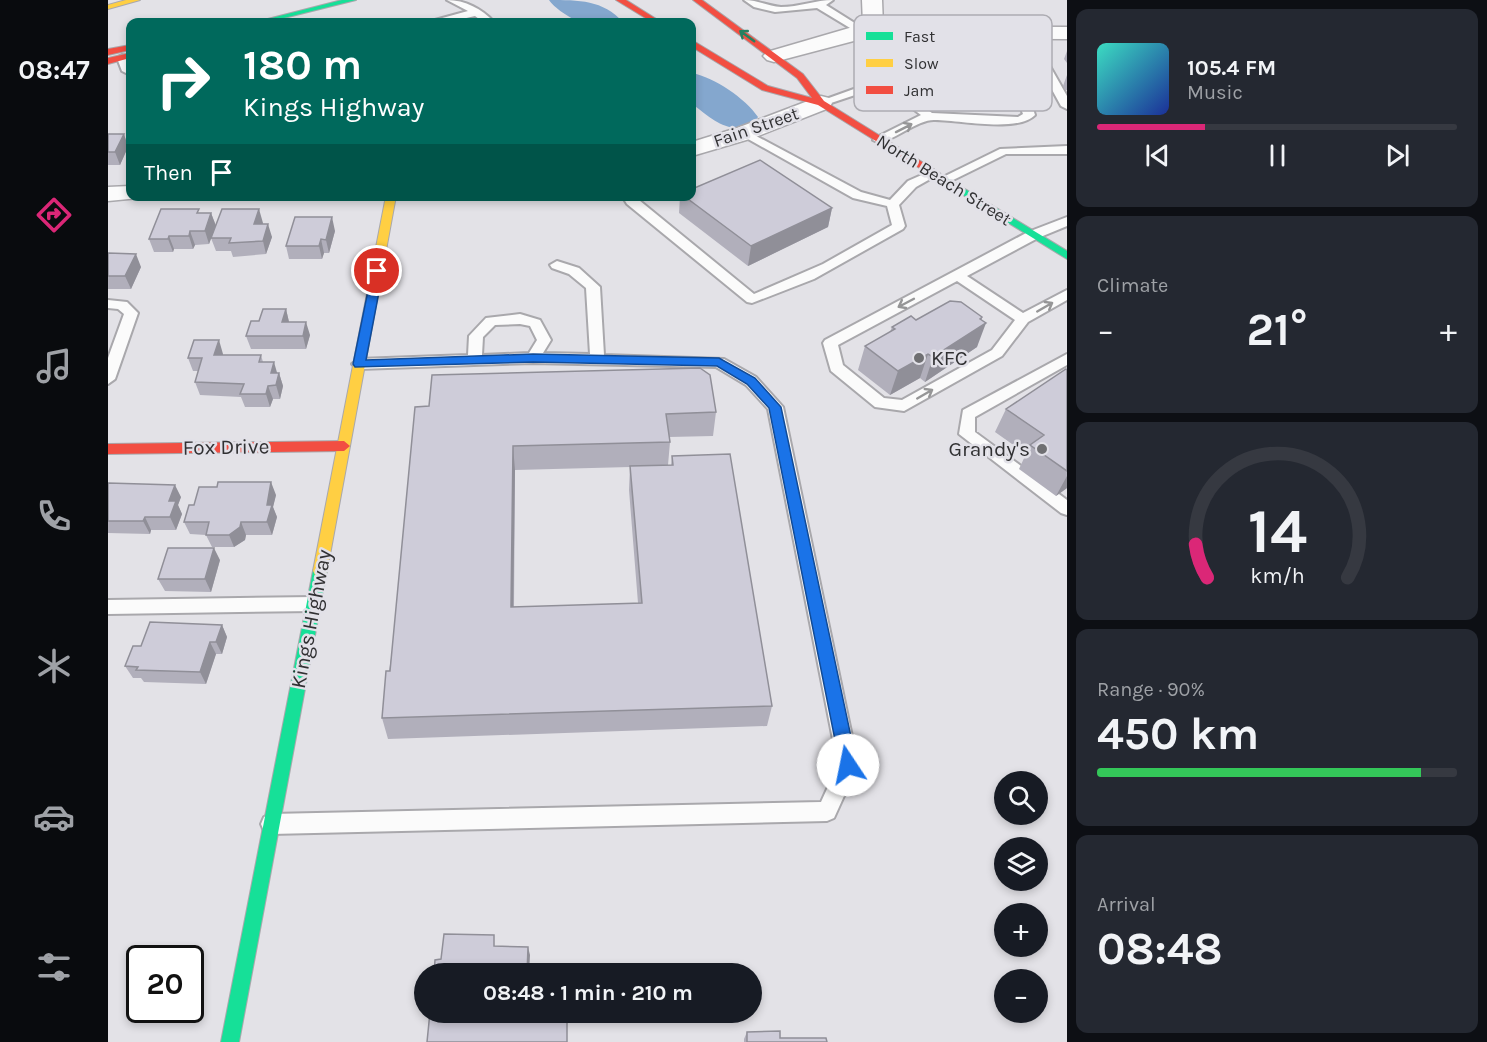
<!DOCTYPE html>
<html lang="en">
<head>
<meta charset="utf-8">
<style>
  :root { --surface:#171b24; --page:#242831; --text:#f1f3f6; --muted:#9ea1a6; --line:#363941; --accent:#db2777 }
  body { margin:0; font-family:Karla,sans-serif; background:var(--page); color:var(--text); height:100vh; display:flex; flex-direction:column; font-size:22px; white-space:nowrap }
  * { box-sizing:border-box; margin:0 }
  p { font-size:20px; color:var(--muted) }
  .icon { flex:none; width:33px; height:33px; fill:none; stroke:currentColor; stroke-width:2; stroke-linecap:round; stroke-linejoin:round }
  .map { position:relative; flex:1; overflow:hidden }
  .details { display:flex; flex-direction:column; gap:9px; padding:9px; background:#0d0f14; width:420px }
  .details>* { flex:none }
  .banner { position:absolute; left:18px; top:18px; width:570px; height:183px; border-radius:12px; box-shadow:0 3px 9px #0003; background:#00695c; color:#fff; overflow:hidden }
  .controls { position:absolute; left:886px; top:771px; display:grid; gap:12px }
  .controls a { display:grid; place-items:center; width:54px; height:54px; border-radius:50%; background:var(--surface); box-shadow:0 3px 9px #0003; font-size:30px }
  .speed { position:absolute; left:18px; top:945px; display:flex; gap:12px; font-size:30px; font-weight:700; text-align:center }
  .speed>* { display:grid; place-content:center; width:78px; height:78px; border-radius:50%; background:var(--surface); box-shadow:0 3px 9px #0003; line-height:1 }
  .speed .limit { border:3px solid #111; border-radius:9px; background:#fff; color:#111 }
  .pin { position:absolute; display:grid; place-items:center; width:51px; height:51px; color:#fff; margin:-26px; border:3px solid #fff; border-radius:50%; box-shadow:0 2px 6px #0007 }
  .me { position:absolute; width:66px; margin:-33px; rotate:349deg; stroke-linejoin:round; filter:drop-shadow(0 0 4px #0008) }
  .turn { display:flex; align-items:center; gap:21px; height:126px; padding:0 18px; font-size:27px }
  .turn .icon { width:78px; height:78px; stroke-width:2.5 }
  .turn b { display:block; font-size:42px; line-height:51px }
  .then { display:flex; align-items:center; height:57px; padding:0 18px; background:#0003; gap:12px; font-size:22px }
  .big { font-size:45px; font-weight:700; line-height:1.1 }
  .details .card { flex:1; display:flex; flex-direction:column; justify-content:center; gap:9px; min-width:0; padding:0 21px; border-radius:12px; background:var(--page) }
  .details .dial { align-items:center; gap:0 }
  .dial svg { height:156px; overflow:visible; fill:none; stroke:var(--line); stroke-width:7; stroke-linecap:round; text-anchor:middle }
  .dial text { fill:var(--text); stroke:none }
  .song { display:flex; align-items:center; gap:18px }
  .cover { width:72px; height:72px; border-radius:9px; background:linear-gradient(135deg,hsl(170 70% 55%),hsl(230 70% 35%)) }
  .played { height:6px; border-radius:3px; background:linear-gradient(90deg,var(--accent) 30%,var(--line) 30%) }
  .keys { display:flex; justify-content:space-around; direction:ltr }
  .heat { display:flex; justify-content:space-between; align-items:center; font-size:33px; direction:ltr }
  .charge { height:9px; border-radius:4px; background:linear-gradient(90deg,#34c759 90%,var(--line) 0) }
  .trip { position:absolute; left:306px; top:963px; width:348px; height:60px; border-radius:30px; background:var(--surface); box-shadow:0 3px 9px #0003; font-weight:700; line-height:60px; text-align:center }
  main { display:flex; flex:1; min-height:0 }
  .dock { display:flex; flex-direction:column; width:108px; justify-content:space-around; align-items:center; background:#090b0e; color:var(--muted) }
  .dock .icon { width:42px; height:42px }
  .dock .current { color:var(--accent) }
  .dock b { font-size:27px; color:var(--text) }
  .map>svg:first-child { display:block }
  .lines { fill:none; stroke-linecap:round; stroke-linejoin:round }
  .river { fill:#84a7ce; fill-rule:evenodd }
  .lane-casing { stroke:#a9a8ac; stroke-width:4 }
  .street-casing { stroke:#a9a8ac; stroke-width:3 }
  .fast-casing { stroke:#a9a8ac; stroke-width:2 }
  .slow-casing { stroke:#a9a8ac; stroke-width:2 }
  .jam-casing { stroke:#a9a8ac; stroke-width:2 }
  .lane { fill:#fbfbfb; fill-rule:evenodd }
  .street { fill:#fbfbfb; fill-rule:evenodd }
  .fast { fill:#16e098; fill-rule:evenodd }
  .slow { fill:#ffcf43; fill-rule:evenodd }
  .jam { fill:#f24e42; fill-rule:evenodd }
  .wall { fill:#b1afbb; fill-rule:evenodd }
  .shaded-wall { fill:#908f98 }
  .building { fill:#ceccd9; stroke:#908f98; stroke-width:1.5 }
  .oneway { stroke:#258060 }
  .oneway2 { stroke:#969697 }
  .route { fill:#1a73e8; stroke:#114b97; stroke-width:1.5 }
  .poi-dot { fill:#6f6f72; stroke:#e2e1e8; stroke-width:2 }
  .labels { text-anchor:middle; stroke-width:5; stroke-linejoin:round; paint-order:stroke }
  .far-street-label { font-size:18px; fill:#313133; stroke:#e2e1e8 }
  .poi-label { font-size:21px; fill:#313133; stroke:#e2e1e8; text-anchor:start }
  .street-label { font-size:21px; fill:#313133; stroke:#e2e1e8 }
  .key { fill:#e2e1e8; stroke:#adacb2; stroke-width:1.5 }
  .key-label { font-size:16px; fill:#313133 }
</style>
</head>
<body>
<main>
<nav class="dock">
<b>08:47</b>
<svg class="icon current" aria-label="directions" viewBox="0 0 24 24"><path d="M12 3l9 9-9 9-9-9zM9 14v-3h6M13 9l2 2-2 2"/></svg>
<svg class="icon" aria-label="music" viewBox="0 0 24 24"><path d="M9 18V5l10-2v13"/><circle cx="6" cy="18" r="3"/><circle cx="16" cy="16" r="3"/></svg>
<svg class="icon" aria-label="phone" viewBox="0 0 24 24"><path d="M5 4h4l2 5-3 2q2 4 5 5l2-3 5 2v4C11 20 4 13 5 4z"/></svg>
<svg class="icon" aria-label="climate" viewBox="0 0 24 24"><path d="M12 3v18M4 7l16 10M4 17L20 7"/></svg>
<svg class="icon" aria-label="car" viewBox="0 0 24 24"><path d="M5 17H2v-5l4-1 3-4h7l3 4 3 1v5h-3M9 17h6M6 11h13"/><circle cx="7" cy="17" r="2"/><circle cx="17" cy="17" r="2"/></svg>
<svg class="icon" aria-label="filters" viewBox="0 0 24 24"><path d="M4 7h16M4 17h16"/><circle cx="9" cy="7" r="2"/><circle cx="15" cy="17" r="2"/></svg>
</nav>
<div class="map">
<svg width="959" height="1042" viewBox="0 0 959 1042">
  <rect width="100%" height="100%" fill="#e3e2e7"/>
  <g class="lines">
    <path class="river" d="M441,0C471,0 495,0 515,22C506,23 480,25 472,22C463,19 445,7 441,0Z
      M584,73C607,78 637,98 650,117L644,126C616,133 605,119 584,104Z"/>
    <defs>
      <path id="lane" d="M339,0C357,0 374,9 386,22H375L367,16L341,22H326L327,20L360,11Z
        M636,0C649,0 660,6 673,7C691,7 708,0 725,0L718,5L761,32L752,34L709,8L667,12L646,7Z
        M873,30L877,31C882,41 886,52 893,62C905,80 921,92 927,115C909,133 851,120 827,120C811,119 788,139 771,143L765,140L767,138L813,115L774,86L717,105H709L707,103L771,80L801,61L881,60L868,33ZM885,66L907,93L915,114L910,117L824,113L782,82L803,67Z
        M914,31L923,33L959,96V109L953,106L913,33Z
        M14,55L19,58L22,75L14,71L9,58Z
        M637,130L753,192L782,200L800,181L825,170L831,174L808,187L791,205L797,226L795,229L706,279L644,303L639,302L519,204L514,196H526L646,294L715,264L784,225L779,206L745,198L633,135L631,133Z
        M959,146V154H898L839,183L835,184L829,180L892,149Z
        M959,217V226L930,238L859,276L915,313L959,290V300L920,322L894,356L796,411L767,407L723,371L715,343L717,340L920,232ZM849,281L907,320L884,350L794,400L776,398L735,365L730,345Z
        M449,261L471,268L492,287L496,355L616,359L648,377L675,407L750,765L726,818L719,821L163,834L156,831L153,824L156,817L163,814L713,802L730,765L660,409L638,385L608,367L425,363L251,369L244,364L251,359L360,355L361,336L378,318L412,314L432,320L443,340L435,353L482,354L478,288L461,274L444,268L442,265ZM412,324L422,326L429,340L421,353L374,355L375,337L387,325Z
        M0,300L19,302L30,313L7,379L0,384V358L16,314L10,309L0,308Z
        M959,354V365L867,417V432L959,500V515L953,513L851,434L855,410Z
        M206,597L212,599L215,604L212,609L206,611L0,614V600Z"/>
      <path id="street" d="M754,0H774L775,26L959,27V39L757,38L666,62L659,60L655,56L659,52L755,24Z
        M713,96L721,98L724,103L721,108L645,138L584,156V142L629,128Z
        M22,186V196H32L31,198L0,201V187Z"/>
      <path id="fast" d="M234,0H248L160,22H148Z
        M824,169L959,251V259L821,174L819,172Z
        M212,565L217,567L219,571L131,1042H113L205,571L207,567Z"/>
      <path id="slow" d="M18,0H32L0,9V5Z
        M278,196H288L219,571L217,575H207L205,571Z"/>
      <path id="jam" d="M508,0H518L553,22H544Z
        M585,0H594L695,74L716,101L827,170V174H821L710,105L654,90L584,47V42H587L660,86L704,98L689,78Z
        M22,45V50L0,55V49Z
        M22,53V58L0,64V58Z
        M236,441L242,446L236,451L0,454V444Z"/>
    </defs>
    <use href="#lane" class="lane-casing"/>
    <use href="#street" class="street-casing"/>
    <use href="#fast" class="fast-casing"/>
    <use href="#slow" class="slow-casing"/>
    <use href="#jam" class="jam-casing"/>
    <use href="#lane" class="lane"/>
    <use href="#street" class="street"/>
    <use href="#fast" class="fast"/>
    <use href="#slow" class="slow"/>
    <use href="#jam" class="jam"/>
  </g>
  <path class="wall" d="M959,51V63L956,59Z
    M807,68L846,69L893,86L889,99H846L845,103L811,101L803,81Z
    M959,75V90H957L955,86Z
    M0,134H16L20,147L12,165H0Z
    M572,196H584L724,208L720,227L640,266L571,213Z
    M92,213H103L108,226L155,223L154,224L164,237L158,254L125,257L123,251H108L103,238L101,244L87,245L85,249H66L65,252H46L41,239Z
    M227,231L221,253H216L214,259H181L178,246Z
    M0,253L33,267L23,289H0Z
    M178,309L181,322L202,335L198,349H143L138,336L151,321Z
    M874,317L869,347L817,382L812,378L782,395L750,370L757,346L782,332L784,327L808,320Z
    M115,354V355H153L155,362L169,373H171L175,386L172,399H165L162,407H137L133,397L92,395L87,382L90,371H85L80,358Z
    M959,370V488L948,496L911,469L918,454L887,432L898,409Z
    M321,406L608,412L605,436L561,437L562,442L560,465H563L564,456L664,706L659,726L280,739L274,718ZM522,467L521,490L530,603L406,607L407,470Z
    M0,483L73,497L70,505L74,514L68,530H43L42,534L0,533Z
    M168,495L165,507L169,517L164,535H138L137,540L126,547H104L98,535L82,534L76,522L86,505Z
    M112,560L103,592L57,591L50,579Z
    M114,625L119,637L114,654H108L98,684L36,682L33,678H25L17,666L33,646Z
    M639,1032L672,1038L719,1042H636V1039Z"/>
  <path class="shaded-wall" d="M16,134L20,147L12,165L7,152Z
    M724,208L720,227L640,266L643,246Z
    M151,209L155,223L150,237L146,224Z
    M103,213L108,226L101,244L97,231Z
    M224,217L227,231L221,253L218,240Z
    M160,224L164,237L158,254L155,241Z
    M82,231L87,245L85,249L81,236Z
    M61,236L66,249L65,252L60,239Z
    M213,239L216,253L214,259L211,246Z
    M28,254L33,267L23,289L17,276Z
    M178,309L181,322H174Z
    M874,317L870,328L878,323L869,347L817,382L825,357Z
    M198,322L202,335L198,349L195,336Z
    M111,340L115,354L111,368L106,355Z
    M820,354L812,378L782,395L790,371Z
    M166,362L170,376L167,386L163,373Z
    M171,373L175,386L172,399L168,385Z
    M160,386L165,399L162,407L158,394Z
    M405,446L407,470L405,629L403,607Z
    M959,476V488L948,496Z
    M163,482L168,495L165,507L169,517L164,535L159,522V505Z
    M67,485L73,497L70,505L74,514L68,530L62,517L61,501Z
    M37,517L43,530L42,534L35,521Z
    M133,522L138,535L137,540L126,547L121,535Z
    M106,548L112,560L103,592L97,579Z
    M114,625L119,637L114,654L108,642Z
    M102,642L108,654L98,684L92,672Z
    M420,947L422,955L421,974H419Z"/>
  <path class="building" d="M0,134H16L7,152H0Z
    M652,160L724,208L643,246L576,196H584V189Z
    M53,209H91L89,213H103L97,231H82L81,236H61L60,239H41Z
    M114,209H151L146,224H160L155,241L121,243L123,238H103Z
    M187,217H224L218,240L213,239L211,246H178Z
    M0,253L28,254L17,276H0Z
    M842,301L853,302L874,317L872,319L878,323L825,357L820,354L790,371L757,346L787,329L784,327L803,316L808,320Z
    M155,309H178L174,322H198L195,336H138L143,321H151Z
    M86,340H111L106,355H153L151,362H166L163,373H171L168,385L160,386L158,394H132L136,384L87,382L94,358H80Z
    M592,368L602,375L608,412L558,414L562,442L405,446L403,607L534,603L522,466L565,465L564,456L622,454L664,706L274,718L278,671H282L307,407L321,406L324,375Z
    M958,369L959,370V471L922,445L936,435L898,409Z
    M110,482H163L159,505H164L159,522H133L132,527L121,535H98L101,522H76L81,505H86L91,487H109Z
    M0,483L67,485L61,501H68L62,517H37L35,521H0Z
    M60,548H106L97,579H50Z
    M42,622L114,625L108,642H102L92,672L28,670L30,667L17,666L25,646H33Z
    M336,934L386,935V946L420,947L419,974H326L327,960L333,959Z
    M322,1012H459V1042H319Z
    M672,1031V1038H718L719,1042H639V1032Z"/>
  <defs><path id="oneway-shaft" d="M-6 0H5M1.5-3L5.5 0L1.5 3" fill="none" stroke-width="1.6" stroke-linecap="round" stroke-linejoin="round" transform="scale(1.5)"/></defs>
  <use class="oneway" href="#oneway-shaft" transform="translate(639 36) rotate(-144)"/>
  <g class="oneway2">
    <use href="#oneway-shaft" transform="translate(796 128) rotate(-27)"/>
    <use href="#oneway-shaft" transform="translate(798 303) rotate(152)"/>
    <use href="#oneway-shaft" transform="translate(937 307) rotate(-30)"/>
    <use href="#oneway-shaft" transform="translate(817 394) rotate(-30)"/>
  </g>
  <path class="route" d="M269,268L275,271L258,360L425,354L611,358L647,378L673,407L749,765L746,770L740,772L735,770L732,765L661,408L639,384L609,366L425,362L247,367L245,364L264,271Z"/>
  <g class="poi-dot">
    <circle cx="811" cy="358" r="6"/>
    <circle cx="934" cy="449" r="6"/>
  </g>
  <g class="labels">
    <g class="far-street-label">
      <text transform="translate(648 127) rotate(-19)" y="6">Fain Street</text>
      <text transform="translate(836 180) rotate(32)" y="6">North Beach Street</text>
    </g>
    <g class="poi-label">
      <text x="823" y="365">KFC</text>
      <text x="922" y="456" text-anchor="end">Grandy's</text>
    </g>
    <g class="street-label">
      <text transform="translate(118 447) rotate(-1)" y="7">Fox Drive</text>
      <text transform="translate(203 619) rotate(-79)" y="7">Kings Highway</text>
    </g>
  </g>
  <rect x="746" y="15" width="198" height="96" rx="9" class="key"/>
  <rect x="758" y="32" width="27" height="8" fill="#16e098"/>
  <rect x="758" y="59" width="27" height="8" fill="#ffcf43"/>
  <rect x="758" y="86" width="27" height="8" fill="#f24e42"/>
  <g class="key-label">
    <text x="796" y="42">Fast</text>
    <text x="796" y="69">Slow</text>
    <text x="796" y="96">Jam</text>
  </g>
</svg>
<div class="controls">
<a><svg class="icon" aria-label="search" viewBox="0 0 24 24"><circle cx="10" cy="10" r="6"/><path d="M15 15l6 6"/></svg></a>
<a><svg class="icon" aria-label="layers" viewBox="0 0 24 24"><path d="M12 4l9 5-9 5-9-5zM3 14l9 5 9-5"/></svg></a>
<a>+</a>
<a>−</a>
</div>
<div class="speed"><div class="limit">20</div></div>
<div class="pin" style="left:269px;top:271px;background:#d93025"><svg class="icon" aria-label="arrive" viewBox="0 0 24 24"><path d="M6 21V4h12l-3 4 3 4H6"/></svg></div>
<svg class="me" style="left:740px;top:765px" viewBox="-20 -20 40 40"><circle r="19" fill="#fff"/><path d="M0-13L10 11 0 6-10 11z" fill="#1a73e8"/></svg>
<div class="trip">08:48 · 1 min · 210 m</div>
<div class="banner">
<div class="turn"><svg class="icon" aria-label="right" viewBox="0 0 24 24"><path d="M7 20v-9h11M14 6l5 5-5 5"/></svg><div><b>180 m</b>Kings Highway</div></div>
<div class="then">Then<svg class="icon" aria-label="arrive" viewBox="0 0 24 24"><path d="M6 21V4h12l-3 4 3 4H6"/></svg></div>
</div>
</div>
<section class="details">
<div class="card">
<div class="song"><i class="cover"></i><div><b>105.4 FM</b><p>Music</p></div></div>
<div class="played"></div>
<div class="keys"><svg class="icon" aria-label="previous" viewBox="0 0 24 24"><path d="M18 5L8 12l10 7zM5 5v14"/></svg><svg class="icon" aria-label="pause" viewBox="0 0 24 24"><path d="M8 5v14M16 5v14"/></svg><svg class="icon" aria-label="next" viewBox="0 0 24 24"><path d="M6 5l10 7-10 7zM19 5v14"/></svg></div>
</div>
<div class="card"><p>Climate</p>
<div class="heat"><a>−</a><b class="big">21°</b><a>+</a></div>
</div>
<div class="card dial"><svg viewBox="0 0 100 80">
<path d="M14 69A42 42 0 1 1 86 69"/>
<path d="M14 69A42 42 0 0 1 8 52" stroke="#db2777"/>
<text x="50" y="56" font-size="32" font-weight="700">14</text>
<text x="50" y="72" font-size="11">km/h</text>
</svg></div>
<div class="card"><p>Range · 90%</p><b class="big">450 km</b><div class="charge"></div></div>
<div class="card"><p>Arrival</p><b class="big">08:48</b></div>
</section>
</main>
</body>
</html>
